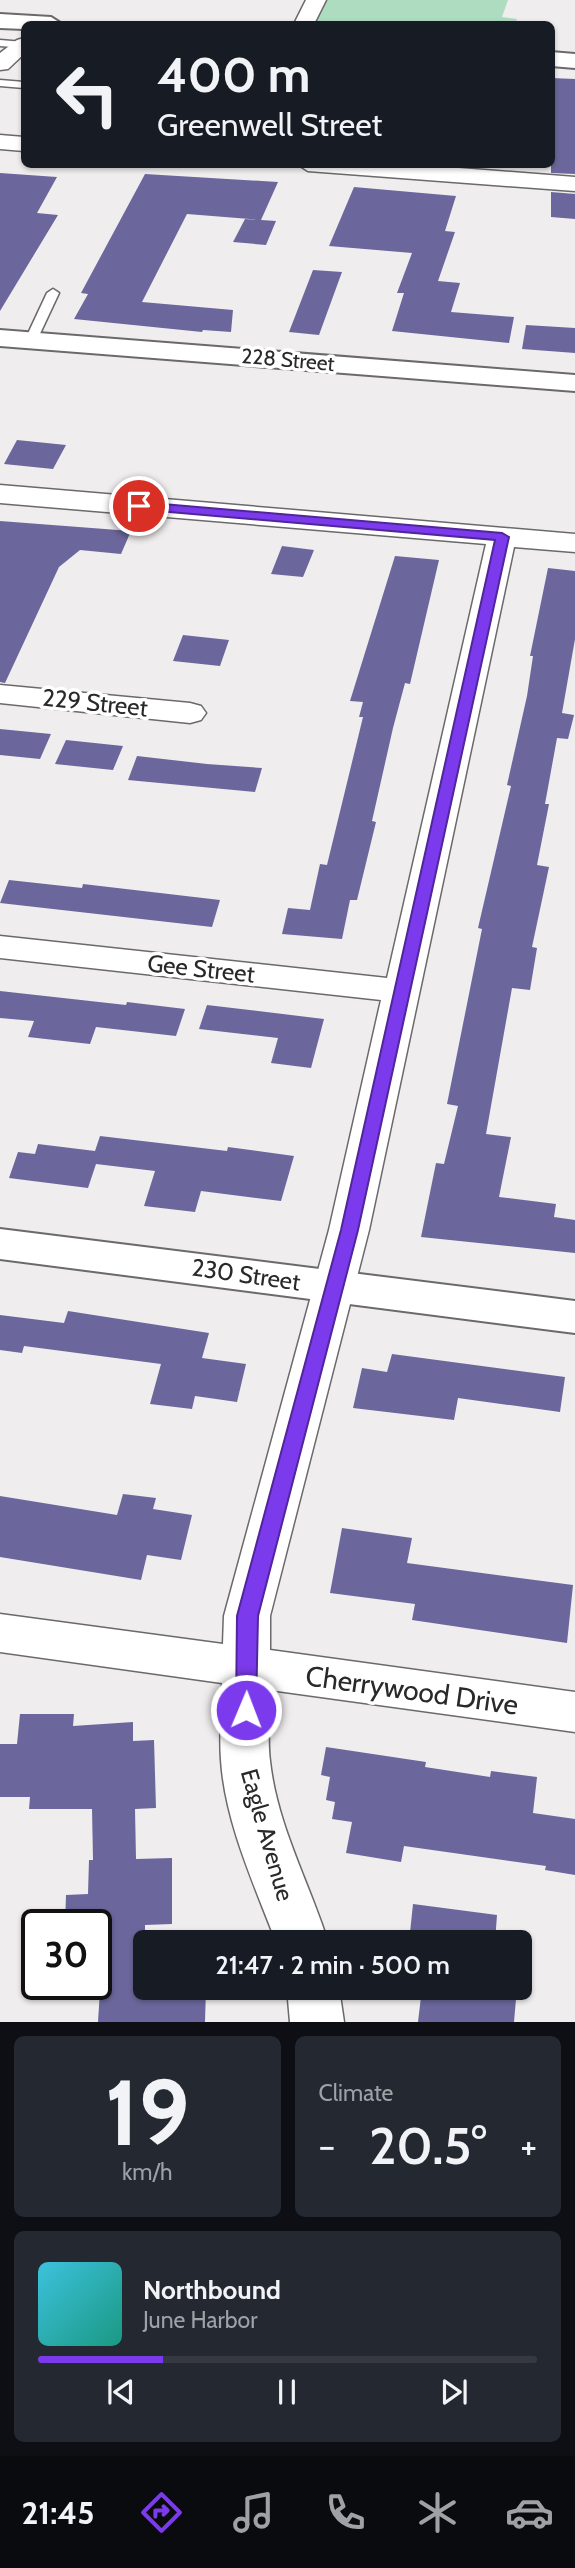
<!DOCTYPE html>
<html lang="en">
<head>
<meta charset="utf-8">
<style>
  :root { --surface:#171b24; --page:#242831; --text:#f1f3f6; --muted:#9ea1a6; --line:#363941; --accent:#7c3aed }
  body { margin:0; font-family:Cabin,sans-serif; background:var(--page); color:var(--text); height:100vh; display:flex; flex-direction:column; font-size:26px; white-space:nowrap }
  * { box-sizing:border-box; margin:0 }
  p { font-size:23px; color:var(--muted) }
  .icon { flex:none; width:38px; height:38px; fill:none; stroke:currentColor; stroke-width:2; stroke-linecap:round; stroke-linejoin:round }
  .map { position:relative; height:2022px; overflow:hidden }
  .sheet { display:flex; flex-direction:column; gap:14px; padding:14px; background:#0d0f14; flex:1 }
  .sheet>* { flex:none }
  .banner { position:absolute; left:21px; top:21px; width:534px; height:147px; border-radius:10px; box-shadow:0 2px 5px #0004; background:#171b24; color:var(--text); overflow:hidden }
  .speed { position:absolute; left:21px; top:1909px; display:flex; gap:14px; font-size:35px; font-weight:700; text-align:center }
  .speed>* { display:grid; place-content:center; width:91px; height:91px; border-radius:50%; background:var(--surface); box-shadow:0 2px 5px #0004; line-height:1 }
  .speed .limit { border:4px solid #111; border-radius:10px; background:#fff; color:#111 }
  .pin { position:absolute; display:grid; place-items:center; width:60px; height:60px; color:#fff; margin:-30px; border:4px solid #fff; border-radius:50%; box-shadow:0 2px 7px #0007 }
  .me { position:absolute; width:77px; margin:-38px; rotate:1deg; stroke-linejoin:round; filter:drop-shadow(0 0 5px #0008) }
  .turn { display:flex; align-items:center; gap:24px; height:147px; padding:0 21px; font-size:32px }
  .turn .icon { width:91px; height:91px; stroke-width:2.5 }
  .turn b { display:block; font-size:49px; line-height:60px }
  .big { font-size:52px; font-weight:600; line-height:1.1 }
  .sheet .card { flex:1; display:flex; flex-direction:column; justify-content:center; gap:10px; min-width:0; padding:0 24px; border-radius:10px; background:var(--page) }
  .sheet .dial { align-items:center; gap:0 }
  .dial b { font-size:91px; line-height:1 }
  .song { display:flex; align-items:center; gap:21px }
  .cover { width:84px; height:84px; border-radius:10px; background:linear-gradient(135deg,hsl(190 70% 55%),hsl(170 70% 35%)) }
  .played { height:7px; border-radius:4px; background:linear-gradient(90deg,var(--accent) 25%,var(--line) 25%) }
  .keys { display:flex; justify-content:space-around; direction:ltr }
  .heat { display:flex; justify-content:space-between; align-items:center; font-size:38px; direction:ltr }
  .sheet .tiles { flex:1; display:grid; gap:14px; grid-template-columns:1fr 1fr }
  .card:last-child { grid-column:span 2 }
  .trip { position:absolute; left:133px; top:1930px; width:399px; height:70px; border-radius:10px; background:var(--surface); box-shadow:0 2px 5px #0004; font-weight:600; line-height:70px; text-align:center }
  .dock { display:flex; height:112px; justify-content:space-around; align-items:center; background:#090b0e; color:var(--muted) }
  .dock .icon { width:49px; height:49px }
  .dock .active { color:var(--accent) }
  .dock b { font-size:32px; color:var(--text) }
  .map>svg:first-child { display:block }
  .green { fill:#aedcc1 }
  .building { fill:#6b679c }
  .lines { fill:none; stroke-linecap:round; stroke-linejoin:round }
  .lane-casing { stroke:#6b696b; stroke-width:3 }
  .street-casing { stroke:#6b696b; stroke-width:3 }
  .secondary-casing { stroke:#6b696b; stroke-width:4 }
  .lane { fill:#fff; fill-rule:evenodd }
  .street { fill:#fff; fill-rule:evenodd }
  .secondary { fill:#fff; fill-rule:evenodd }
  .route { fill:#7c3aed; stroke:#51269a; stroke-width:2 }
  .labels { text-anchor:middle; stroke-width:7; stroke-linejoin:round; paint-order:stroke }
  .far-street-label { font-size:21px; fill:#2a292a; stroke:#fff }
  .street-label { font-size:24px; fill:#2a292a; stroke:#fff }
  .near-street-label { font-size:28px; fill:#2a292a; stroke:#fff }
</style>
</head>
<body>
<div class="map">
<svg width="575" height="2022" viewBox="0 0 575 2022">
  <rect width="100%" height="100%" fill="#f0edef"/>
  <path class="green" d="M322,0H508L502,17L517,19L515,24H312Z"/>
  <path class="building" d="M551,78L575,79V174L551,173Z
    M0,173L57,177L37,213L58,215L0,311Z
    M145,174L278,182L261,220L187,214L142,302L233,310L231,332L203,330L202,332L74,319L88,294L81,293Z
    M354,187L456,196L445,231L455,232L438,281L460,283L451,312L514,317L509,343L392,331L404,293H397L412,253L329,246Z
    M551,192L575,194V219L551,217Z
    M245,219L276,221L266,245L233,242Z
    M313,270L342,272L319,335L289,332Z
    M526,325L575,328V353L522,349Z
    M17,440L66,445L53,469L4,464Z
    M0,521L131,531L121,554L80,550L59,567L5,683L0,682Z
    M282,546L314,550L303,577L271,574Z
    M395,556L439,560L410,684L405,683L393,728L372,821L376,822L357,900H350L342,939L282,934L288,908L310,910L320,864L327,865L363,717H359L363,702L350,701Z
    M548,568L575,571V639L562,713L574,715L568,739L557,738L545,804H549L537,865L549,867L532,947L537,948L530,990L512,988L486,1134L511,1137L499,1197L556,1204L554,1217L575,1220V1253L421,1237L436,1163L444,1164L458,1106L447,1104L482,929L478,928L511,786L507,785L527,696L533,656H530Z
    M183,635L229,640L220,666L173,661Z
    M0,729L51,734L40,759L0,755Z
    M66,740L123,746L113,770L55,764Z
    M137,756L207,764L262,768L255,792L128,780Z
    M9,880L82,888L83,884L220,900L212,927L0,903Z
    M0,991L126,1005L127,1002L185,1009L176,1036L96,1027L90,1044L28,1037L34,1021L0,1018Z
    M207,1005L324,1019L311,1068L271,1063L278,1038L199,1029Z
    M100,1136L227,1151L228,1147L294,1156L281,1201L201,1191L195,1212L144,1206L155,1171L96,1164L88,1188L9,1178L18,1152L35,1154L38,1144L95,1151Z
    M68,1311L209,1333L202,1358L246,1364L237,1402L195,1396L192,1409L150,1404L161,1364L24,1346L22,1353L0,1350V1315L64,1323Z
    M392,1354L565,1377L560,1412L458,1398L454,1420L353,1408L362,1368L387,1372Z
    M123,1494L156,1498L153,1509L192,1515L181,1560L147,1555L141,1580L0,1557V1496L117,1515Z
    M342,1528L412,1538L407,1563L573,1585L567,1643L412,1620L415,1604L330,1593Z
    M20,1714H74L73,1726L133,1722V1741L154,1740L156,1808L135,1809L136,1859L172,1858V1924L145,1925V1988H206L205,2022H98L104,1926L65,1925L66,1895L88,1894L89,1860H93L92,1809H29L30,1797H0V1744H17Z
    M326,1747L426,1762L425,1767L490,1777L491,1771L537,1777L533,1813L575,1819V1875L545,1870L546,1866L404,1846L401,1862L346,1853L352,1822L332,1819L335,1802L326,1800L330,1777L321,1775Z
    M413,1904L497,1915L495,1942H409Z
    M422,1988L516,1999L514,2022H418Z"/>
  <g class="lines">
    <defs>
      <path id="lane" d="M0,40L24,42V48L0,46Z
        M0,80L24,82V88L0,86Z
        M53,289L59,293L37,340L27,343L25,340L47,293Z"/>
      <path id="street" d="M306,0H326L314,24H294Z
        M24,38V54L8,69L0,70V53L17,40Z
        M0,135L24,137V151L0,149Z
        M297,164H407L575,177V191L308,171Z
        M0,485L575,534V552L514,547L369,1230L270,1616V1650L575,1692V1732L270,1690C270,1713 267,1738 270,1761C277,1825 309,1882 328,1942H276C254,1884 225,1822 221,1760C219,1735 222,1708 222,1683L0,1652V1614L223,1644L224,1616L329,1230L381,1000L0,958V936L387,978L486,544L0,503Z
        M0,685L190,703L201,706L206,713L201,720L190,723L0,703Z
        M287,1988H339L344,2022H290Z"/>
      <path id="secondary" d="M0,14L51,17L62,24H24V29L0,28Z
        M551,52L575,54V68L551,66Z
        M0,330L575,375V391L0,346Z
        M0,1229L575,1301V1333L0,1259Z"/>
    </defs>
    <use href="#lane" class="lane-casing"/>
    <use href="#street" class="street-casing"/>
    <use href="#secondary" class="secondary-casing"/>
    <use href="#lane" class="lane"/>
    <use href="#street" class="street"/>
    <use href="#secondary" class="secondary"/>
  </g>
  <path class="route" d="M139,502L502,533L509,537L358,1230L258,1616L256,1710L253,1716L246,1719L239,1716L236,1710L237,1616L341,1230L495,540L135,509L133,506Z"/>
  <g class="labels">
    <g class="far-street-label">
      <text transform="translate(288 360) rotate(5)" y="7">228 Street</text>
    </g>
    <g class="street-label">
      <text transform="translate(95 703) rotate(6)" y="8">229 Street</text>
      <text transform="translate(201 969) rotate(6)" y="8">Gee Street</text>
      <text transform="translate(246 1275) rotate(8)" y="8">230 Street</text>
      <text transform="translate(267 1835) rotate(74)" y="8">Eagle Avenue</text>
    </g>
    <g class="near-street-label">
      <text transform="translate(412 1690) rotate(8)" y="10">Cherrywood Drive</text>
    </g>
  </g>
</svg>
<div class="speed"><div class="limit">30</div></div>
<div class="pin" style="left:139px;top:506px;background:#d93025"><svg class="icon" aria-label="arrive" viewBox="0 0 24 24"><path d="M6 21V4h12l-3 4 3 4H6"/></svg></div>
<svg class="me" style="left:246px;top:1710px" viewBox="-20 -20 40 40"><circle r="17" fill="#7c3aed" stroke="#fff" stroke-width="3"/><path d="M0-11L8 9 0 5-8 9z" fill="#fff"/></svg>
<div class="trip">21:47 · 2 min · 500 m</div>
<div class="banner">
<div class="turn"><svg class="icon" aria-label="left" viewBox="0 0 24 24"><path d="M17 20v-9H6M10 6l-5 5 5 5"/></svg><div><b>400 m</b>Greenwell Street</div></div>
</div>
</div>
<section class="sheet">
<div class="tiles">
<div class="card dial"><b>19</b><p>km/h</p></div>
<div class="card"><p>Climate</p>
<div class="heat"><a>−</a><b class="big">20.5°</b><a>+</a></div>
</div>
<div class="card">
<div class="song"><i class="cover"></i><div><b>Northbound</b><p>June Harbor</p></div></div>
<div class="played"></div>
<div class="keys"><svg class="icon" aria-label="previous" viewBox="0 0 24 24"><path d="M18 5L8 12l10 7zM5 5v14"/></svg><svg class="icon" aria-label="pause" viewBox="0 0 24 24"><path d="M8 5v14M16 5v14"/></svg><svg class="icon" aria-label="next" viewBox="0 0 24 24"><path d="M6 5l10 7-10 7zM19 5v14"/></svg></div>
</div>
</div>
</section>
<nav class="dock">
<b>21:45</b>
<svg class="icon active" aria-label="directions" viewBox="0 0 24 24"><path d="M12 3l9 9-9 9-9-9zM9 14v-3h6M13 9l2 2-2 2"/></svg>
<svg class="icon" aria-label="music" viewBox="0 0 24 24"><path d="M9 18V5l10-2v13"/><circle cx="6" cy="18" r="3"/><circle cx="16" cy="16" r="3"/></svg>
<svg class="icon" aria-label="phone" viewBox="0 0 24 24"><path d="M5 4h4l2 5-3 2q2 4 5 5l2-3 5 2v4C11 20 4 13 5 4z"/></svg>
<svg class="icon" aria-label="climate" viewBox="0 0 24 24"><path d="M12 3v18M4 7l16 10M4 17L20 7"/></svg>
<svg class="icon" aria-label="car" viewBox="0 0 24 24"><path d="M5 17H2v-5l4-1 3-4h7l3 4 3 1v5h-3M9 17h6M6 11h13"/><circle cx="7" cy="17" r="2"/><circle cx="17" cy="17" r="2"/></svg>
</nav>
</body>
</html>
